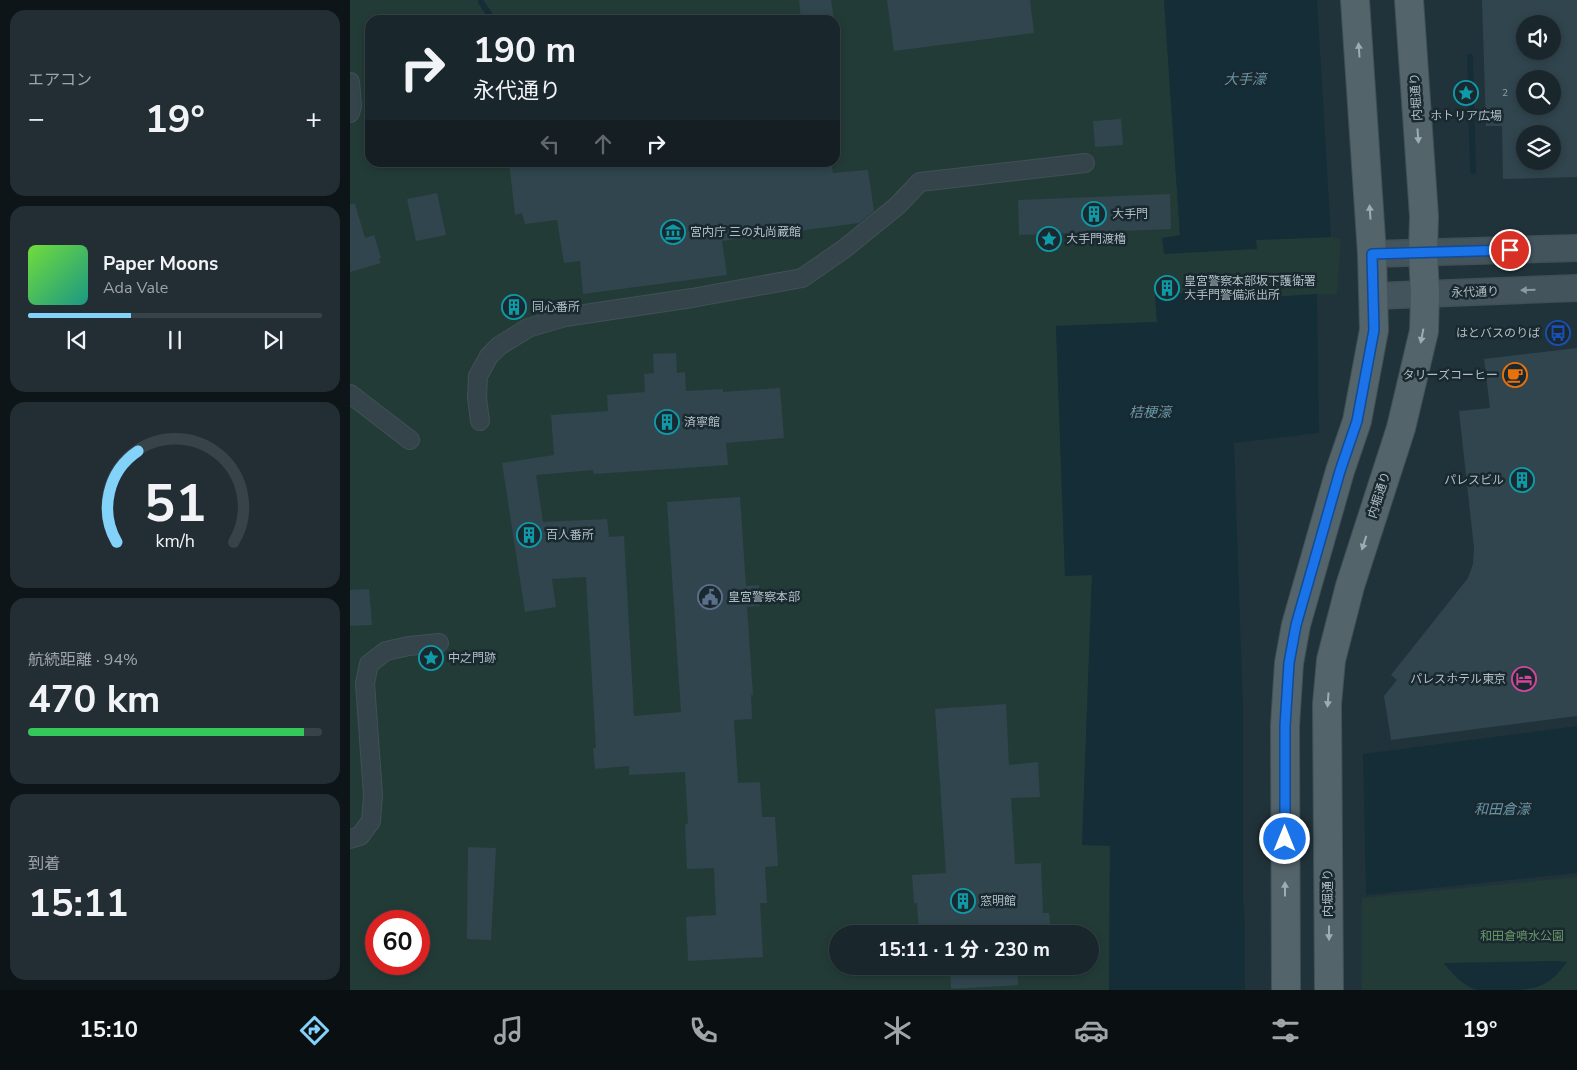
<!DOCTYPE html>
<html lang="ja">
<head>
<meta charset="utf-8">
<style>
  :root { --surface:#19262c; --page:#222e34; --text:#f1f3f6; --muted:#9fa5a9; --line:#374348; --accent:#82d2f9 }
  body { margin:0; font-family:"Nunito Sans","Noto Sans JP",sans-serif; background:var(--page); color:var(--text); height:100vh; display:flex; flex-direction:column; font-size:19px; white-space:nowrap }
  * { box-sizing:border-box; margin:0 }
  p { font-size:16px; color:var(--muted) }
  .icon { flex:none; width:28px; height:28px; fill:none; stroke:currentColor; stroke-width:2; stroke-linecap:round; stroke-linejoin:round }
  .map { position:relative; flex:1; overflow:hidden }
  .details { display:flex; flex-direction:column; gap:10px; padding:10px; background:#0e1518; width:350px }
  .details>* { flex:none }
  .hud { position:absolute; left:15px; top:15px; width:475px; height:152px; border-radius:15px; box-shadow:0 2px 8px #0003,0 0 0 1px var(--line); background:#19262c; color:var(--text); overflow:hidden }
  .fabs { position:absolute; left:1166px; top:15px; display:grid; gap:10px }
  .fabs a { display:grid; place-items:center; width:45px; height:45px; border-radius:50%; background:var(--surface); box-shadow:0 2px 8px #0003,0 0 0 1px var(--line); font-size:25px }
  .speed { position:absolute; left:15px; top:910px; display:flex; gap:10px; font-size:25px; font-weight:700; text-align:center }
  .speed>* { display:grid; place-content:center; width:65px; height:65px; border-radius:50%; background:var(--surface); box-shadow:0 2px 8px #0003,0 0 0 1px var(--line); line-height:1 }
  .speed .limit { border:8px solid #d22; background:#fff; color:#111 }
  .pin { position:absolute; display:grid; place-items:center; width:42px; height:42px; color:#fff; margin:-21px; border:2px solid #fff; border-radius:50%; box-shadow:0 1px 5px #0007 }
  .me { position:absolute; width:55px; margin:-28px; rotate:0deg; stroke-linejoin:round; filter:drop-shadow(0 0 4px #0008) }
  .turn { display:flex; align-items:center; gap:18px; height:105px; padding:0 25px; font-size:22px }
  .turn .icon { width:65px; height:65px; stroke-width:2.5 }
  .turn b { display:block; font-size:35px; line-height:42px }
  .lanes { display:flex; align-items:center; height:48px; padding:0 25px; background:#0003; justify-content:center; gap:25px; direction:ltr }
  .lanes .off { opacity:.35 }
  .big { font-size:38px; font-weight:700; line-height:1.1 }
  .details .tile { flex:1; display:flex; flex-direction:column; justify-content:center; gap:8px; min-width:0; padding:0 18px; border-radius:15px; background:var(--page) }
  .details .dial { align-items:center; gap:0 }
  .dial svg { height:130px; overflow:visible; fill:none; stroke:var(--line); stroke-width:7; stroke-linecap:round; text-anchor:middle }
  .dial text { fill:var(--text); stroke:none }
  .song { display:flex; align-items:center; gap:15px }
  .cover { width:60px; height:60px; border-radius:8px; background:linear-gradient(135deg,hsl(100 70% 55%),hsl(170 70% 35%)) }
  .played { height:5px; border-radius:2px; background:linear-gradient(90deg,var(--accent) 35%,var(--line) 35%) }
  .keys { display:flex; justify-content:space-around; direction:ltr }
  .heat { display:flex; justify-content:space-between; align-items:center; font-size:28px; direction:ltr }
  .charge { height:8px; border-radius:4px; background:linear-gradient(90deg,#34c759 94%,var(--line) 0) }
  .trip { position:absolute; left:479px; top:925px; width:270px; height:50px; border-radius:25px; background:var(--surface); box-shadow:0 2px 8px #0003,0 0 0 1px var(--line); font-weight:700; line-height:50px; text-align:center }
  .menu { display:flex; height:80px; justify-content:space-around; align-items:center; background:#0a0f12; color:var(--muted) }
  .menu .icon { width:35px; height:35px }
  .menu .selected { color:var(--accent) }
  .menu b { font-size:22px; color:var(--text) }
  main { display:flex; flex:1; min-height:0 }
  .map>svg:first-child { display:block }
  .green { fill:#233b37; fill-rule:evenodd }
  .water { fill:#152d37 }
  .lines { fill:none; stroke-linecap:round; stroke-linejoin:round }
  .stream { stroke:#152d37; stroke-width:6 }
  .building { fill:#30454e; fill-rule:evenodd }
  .street-casing { stroke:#415056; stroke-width:20 }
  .secondary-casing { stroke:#415056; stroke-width:28 }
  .primary-casing { stroke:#415056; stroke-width:30 }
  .street { stroke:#35444a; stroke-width:18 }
  .secondary { stroke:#43545d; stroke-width:25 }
  .primary { stroke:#53646a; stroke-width:28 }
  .oneway { fill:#9dadb4 }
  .oneway2 { fill:#8a9aa1 }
  .route-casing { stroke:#114b97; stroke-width:12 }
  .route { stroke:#1a73e8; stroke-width:9 }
  .labels { text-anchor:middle; stroke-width:5; stroke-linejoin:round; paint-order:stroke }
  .number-label { font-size:10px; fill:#8f9fa7 }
  .street-label { font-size:12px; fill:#b0bfc6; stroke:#1a292f }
  .poi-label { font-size:12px; fill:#b0bfc6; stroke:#1a292f; text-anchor:start }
  .park-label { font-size:12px; fill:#699867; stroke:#1a292f }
  .water-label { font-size:14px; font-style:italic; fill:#6895a6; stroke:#1a292f }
</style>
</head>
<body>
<main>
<section class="details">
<div class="tile"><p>エアコン</p>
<div class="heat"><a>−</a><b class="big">19°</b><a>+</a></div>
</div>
<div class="tile">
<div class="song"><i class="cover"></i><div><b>Paper Moons</b><p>Ada Vale</p></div></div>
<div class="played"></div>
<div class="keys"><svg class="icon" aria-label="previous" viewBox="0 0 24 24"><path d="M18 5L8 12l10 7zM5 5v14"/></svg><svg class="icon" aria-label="pause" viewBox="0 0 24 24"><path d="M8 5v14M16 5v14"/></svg><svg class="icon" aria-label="next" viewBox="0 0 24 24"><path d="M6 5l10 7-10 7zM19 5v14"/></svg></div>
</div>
<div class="tile dial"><svg viewBox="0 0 100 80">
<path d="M14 69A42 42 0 1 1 86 69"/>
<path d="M14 69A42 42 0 0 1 27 13" stroke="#82d2f9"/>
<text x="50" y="56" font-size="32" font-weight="700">51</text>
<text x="50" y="72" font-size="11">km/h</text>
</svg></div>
<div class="tile"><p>航続距離 · 94%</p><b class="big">470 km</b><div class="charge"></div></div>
<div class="tile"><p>到着</p><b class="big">15:11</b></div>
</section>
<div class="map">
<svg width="1227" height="990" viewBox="0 0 1227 990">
  <rect width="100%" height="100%" fill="#21333a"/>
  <path class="green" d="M0,0H814L830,235L907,249L906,240L981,237L991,239L987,294H967L909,298L908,289L805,295L807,322L706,326L715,576L742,575L732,844L760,845L759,990H0ZM20,20H485V162H20ZM26,921H69V964H26ZM488,934H740V966H488Z
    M1227,877V990H1012V898Z"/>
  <path class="water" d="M814,0H967L981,237L906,240L907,249L814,254L812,238L830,235Z
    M908,289L909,298L967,294L969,433L884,443L893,708V898L895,927V990H759L760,846L732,845L742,575L715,576L706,326L807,322L805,295Z
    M1227,726V873L1016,895L1013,754Z
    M1206,961L1217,962C1197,990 1183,990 1150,990C1143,990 1133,990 1127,990C1113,986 1102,974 1094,963Z"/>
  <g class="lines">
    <path class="stream" d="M131,2L143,20
      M1120,57L1123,171"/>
  </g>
  <path class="building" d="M449,0H481L484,20H451Z
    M537,0H680L684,33L544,51Z
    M1132,0H1227V177L1153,179L1152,126H1136ZM1175,24H1202V51H1175ZM1175,79H1202V106H1175ZM1175,134H1202V161H1175Z
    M771,119L773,145L745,147L743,121Z
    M159,162H481L483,173L518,170L524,211L509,223L372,241L377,275L233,294L230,261L214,263L207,220L175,224L172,213L165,215Z
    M87,193L96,235L66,241L57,199Z
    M820,194L821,229L669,235L668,200Z
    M0,204H5L15,238L24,235L31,258L29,259L31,263L0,272Z
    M1227,348V716L1041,740L1034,696L1047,680L1041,675L1118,578L1123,564L1124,548L1109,411L1140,408L1134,359Z
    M326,353L327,373L335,372L336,391L373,389V392L430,388L434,438L376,443L378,465L244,474L243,470L186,475L193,522L257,519L259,537L274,536L284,716L331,712L317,502L390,497L396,586L409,585L410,606L397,607L403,695H401L402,719L384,720L388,783L410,782L412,817H425L428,866L415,867L417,903H410L413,957L338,961L336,917L366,915L364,868L337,869L335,824H338L335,772L279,775V766L245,769L243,748H246L236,577L202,579L206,607L175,612L152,463L204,455L201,415L258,411L257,395L295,392L294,374L304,373L303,354Z
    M19,589L22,625L0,626V590Z
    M656,704L659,765L688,762L689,781L690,797L661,798L665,864L691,863L693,913H699L701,934H569L567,903H564L562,875L596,873L585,709Z
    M118,847L146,848L141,940L117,939Z
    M600,966H667L668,985L601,989Z"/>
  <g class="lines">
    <defs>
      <path id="street" d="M0,82L2,106L0,113
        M0,394L60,440
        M130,421L127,398L128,376L139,356L149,346L178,328L215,317L342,298L452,278L494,249L547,206L570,182L735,163
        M0,839L10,836L21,821L23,795L15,683L19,664L36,651L59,646L89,643"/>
      <path id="secondary" d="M1022,254L1227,248
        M1024,296L1227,288"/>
      <path id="primary" d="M936,990L935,726L939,663L946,625L990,471L1007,421L1024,330L1022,254L1005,0
        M979,990L977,704L981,660L1000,586L1051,428L1074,331L1075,294L1073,252L1074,216L1059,0"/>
    </defs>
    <use href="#street" class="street-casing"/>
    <use href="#secondary" class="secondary-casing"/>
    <use href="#primary" class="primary-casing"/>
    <use href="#street" class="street"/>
    <use href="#secondary" class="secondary"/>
    <use href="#primary" class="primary"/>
  </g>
  <defs><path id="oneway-solid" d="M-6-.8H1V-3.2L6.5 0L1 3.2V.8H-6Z" transform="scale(1.25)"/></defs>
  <g class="oneway">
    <use href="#oneway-solid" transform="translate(1009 50) rotate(-94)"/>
    <use href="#oneway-solid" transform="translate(1068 136) rotate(86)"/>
    <use href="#oneway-solid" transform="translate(1020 212) rotate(-94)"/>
    <use href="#oneway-solid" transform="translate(1072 336) rotate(101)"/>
    <use href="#oneway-solid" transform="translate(1014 543) rotate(108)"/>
    <use href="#oneway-solid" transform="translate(978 700) rotate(94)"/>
    <use href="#oneway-solid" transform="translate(935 889) rotate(-90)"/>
    <use href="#oneway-solid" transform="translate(979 933) rotate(90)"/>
  </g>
  <use class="oneway2" href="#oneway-solid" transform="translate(1178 290) rotate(178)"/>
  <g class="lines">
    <defs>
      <path id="route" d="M935,839V726L939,663L946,625L990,471L1007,421L1024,330L1022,254L1160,250"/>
    </defs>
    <use href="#route" class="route-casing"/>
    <use href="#route" class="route"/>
  </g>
  <defs>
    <symbol id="sight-ring" viewBox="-11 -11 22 22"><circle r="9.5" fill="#1a292f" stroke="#0f9aa8" stroke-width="1.5"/><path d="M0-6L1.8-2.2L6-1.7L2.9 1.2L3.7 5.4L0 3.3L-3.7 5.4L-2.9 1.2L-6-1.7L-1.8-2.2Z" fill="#0f9aa8"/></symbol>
    <symbol id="building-ring" viewBox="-11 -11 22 22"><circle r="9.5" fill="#1a292f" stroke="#0f9aa8" stroke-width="1.5"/><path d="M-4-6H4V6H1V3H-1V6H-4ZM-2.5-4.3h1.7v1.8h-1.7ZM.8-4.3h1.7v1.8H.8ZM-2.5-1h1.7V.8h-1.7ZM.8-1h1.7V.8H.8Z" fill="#0f9aa8"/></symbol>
    <symbol id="museum-ring" viewBox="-11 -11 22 22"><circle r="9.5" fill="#1a292f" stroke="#0f9aa8" stroke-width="1.5"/><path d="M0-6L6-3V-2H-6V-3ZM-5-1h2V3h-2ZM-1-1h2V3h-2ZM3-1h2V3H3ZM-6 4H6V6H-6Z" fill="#0f9aa8"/></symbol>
    <symbol id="bus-ring" viewBox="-11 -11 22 22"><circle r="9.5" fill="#1a292f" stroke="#1a4fb4" stroke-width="1.5"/><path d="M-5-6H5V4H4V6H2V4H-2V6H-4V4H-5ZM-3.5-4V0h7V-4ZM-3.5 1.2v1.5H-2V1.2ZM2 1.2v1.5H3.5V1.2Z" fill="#1a4fb4"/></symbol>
    <symbol id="cafe-ring" viewBox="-11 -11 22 22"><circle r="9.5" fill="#1a292f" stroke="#e8710a" stroke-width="1.5"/><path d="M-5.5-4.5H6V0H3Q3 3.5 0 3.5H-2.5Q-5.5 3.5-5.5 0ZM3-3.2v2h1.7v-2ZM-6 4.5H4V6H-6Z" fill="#e8710a"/></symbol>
    <symbol id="civic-ring" viewBox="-11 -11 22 22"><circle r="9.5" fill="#1a292f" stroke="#5c6f8a" stroke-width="1.5"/><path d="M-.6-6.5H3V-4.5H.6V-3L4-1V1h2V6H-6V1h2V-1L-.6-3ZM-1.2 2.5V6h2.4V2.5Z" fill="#5c6f8a"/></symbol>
    <symbol id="hotel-ring" viewBox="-11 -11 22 22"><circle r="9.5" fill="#1a292f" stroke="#d1479c" stroke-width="1.5"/><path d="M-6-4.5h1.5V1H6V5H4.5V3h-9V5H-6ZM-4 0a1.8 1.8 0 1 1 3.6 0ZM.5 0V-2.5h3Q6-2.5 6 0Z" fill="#d1479c"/></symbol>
  </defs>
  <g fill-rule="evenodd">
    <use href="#sight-ring" x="1102" y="79" width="28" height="28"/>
    <use href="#building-ring" x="730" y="200" width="28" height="28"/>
    <use href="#museum-ring" x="309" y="218" width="28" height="28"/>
    <use href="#sight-ring" x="685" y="225" width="28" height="28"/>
    <use href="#building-ring" x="803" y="274" width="28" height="28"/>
    <use href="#building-ring" x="150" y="293" width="28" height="28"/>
    <use href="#bus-ring" x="1194" y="319" width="28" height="28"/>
    <use href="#cafe-ring" x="1151" y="361" width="28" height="28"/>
    <use href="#building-ring" x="303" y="408" width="28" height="28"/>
    <use href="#building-ring" x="1158" y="466" width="28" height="28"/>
    <use href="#building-ring" x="165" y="521" width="28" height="28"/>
    <use href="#civic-ring" x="346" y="583" width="28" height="28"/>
    <use href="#sight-ring" x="67" y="644" width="28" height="28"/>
    <use href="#hotel-ring" x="1160" y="665" width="28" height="28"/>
    <use href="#building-ring" x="599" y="887" width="28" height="28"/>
  </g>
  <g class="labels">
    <g class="number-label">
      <text x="1155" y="96">2</text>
    </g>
    <g class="street-label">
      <text transform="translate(1066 97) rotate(-94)" y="4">内堀通り</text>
      <text transform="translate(1125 292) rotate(-2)" y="4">永代通り</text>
      <text transform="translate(1029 495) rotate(-72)" y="4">内堀通り</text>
      <text transform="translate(978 893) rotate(-90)" y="4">内堀通り</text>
    </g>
    <g class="poi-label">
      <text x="1116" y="120" text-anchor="middle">ホトリア広場</text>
      <text x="762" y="218">大手門</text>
      <text x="340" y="236">宮内庁 三の丸尚蔵館</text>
      <text x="716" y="243">大手門渡櫓</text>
      <text x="834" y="285">皇宮警察本部坂下護衛署<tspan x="834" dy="14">大手門警備派出所</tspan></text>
      <text x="182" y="311">同心番所</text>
      <text x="1190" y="337" text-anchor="end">はとバスのりば</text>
      <text x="1148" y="379" text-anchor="end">タリーズコーヒー</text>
      <text x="334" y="426">済寧館</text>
      <text x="1154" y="484" text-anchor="end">パレスビル</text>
      <text x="196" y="539">百人番所</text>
      <text x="378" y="601">皇宮警察本部</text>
      <text x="98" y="662">中之門跡</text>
      <text x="1156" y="683" text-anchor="end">パレスホテル東京</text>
      <text x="630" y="905">窓明館</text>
    </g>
    <g class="park-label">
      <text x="1172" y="940">和田倉噴水公園</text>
    </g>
    <g class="water-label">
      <text x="895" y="84">大手濠</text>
      <text x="800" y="417">桔梗濠</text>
      <text x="1152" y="814">和田倉濠</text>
    </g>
  </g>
</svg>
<div class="fabs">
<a><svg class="icon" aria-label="sound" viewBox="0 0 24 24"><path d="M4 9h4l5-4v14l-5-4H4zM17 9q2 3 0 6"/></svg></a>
<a><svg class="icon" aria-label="search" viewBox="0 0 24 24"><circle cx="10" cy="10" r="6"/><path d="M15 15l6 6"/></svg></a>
<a><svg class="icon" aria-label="layers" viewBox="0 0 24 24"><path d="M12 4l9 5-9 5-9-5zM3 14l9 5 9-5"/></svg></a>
</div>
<div class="speed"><div class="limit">60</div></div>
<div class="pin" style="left:1160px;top:250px;background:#d93025"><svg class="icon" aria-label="arrive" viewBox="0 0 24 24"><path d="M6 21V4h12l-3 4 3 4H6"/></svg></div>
<svg class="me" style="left:935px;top:839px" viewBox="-20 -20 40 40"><circle r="17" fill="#1a73e8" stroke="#fff" stroke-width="3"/><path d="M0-11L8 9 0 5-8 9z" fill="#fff"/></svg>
<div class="trip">15:11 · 1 分 · 230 m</div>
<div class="hud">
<div class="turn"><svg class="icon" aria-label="right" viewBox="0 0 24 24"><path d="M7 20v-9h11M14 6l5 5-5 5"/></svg><div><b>190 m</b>永代通り</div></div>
<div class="lanes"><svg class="icon off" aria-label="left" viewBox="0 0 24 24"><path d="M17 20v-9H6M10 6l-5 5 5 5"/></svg><svg class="icon off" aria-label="ahead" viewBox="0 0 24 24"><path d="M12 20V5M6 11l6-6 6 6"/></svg><svg class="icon" aria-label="right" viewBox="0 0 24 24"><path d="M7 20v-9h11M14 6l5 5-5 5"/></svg></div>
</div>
</div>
</main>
<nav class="menu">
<b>15:10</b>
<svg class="icon selected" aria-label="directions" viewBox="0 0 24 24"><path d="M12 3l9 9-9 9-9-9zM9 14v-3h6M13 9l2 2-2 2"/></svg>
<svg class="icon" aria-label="music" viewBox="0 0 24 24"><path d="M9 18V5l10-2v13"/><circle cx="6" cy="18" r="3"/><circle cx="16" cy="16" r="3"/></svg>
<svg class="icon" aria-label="phone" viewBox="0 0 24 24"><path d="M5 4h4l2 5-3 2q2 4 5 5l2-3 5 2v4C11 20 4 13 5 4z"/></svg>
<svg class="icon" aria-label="climate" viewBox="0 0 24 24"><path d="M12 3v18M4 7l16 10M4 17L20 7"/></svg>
<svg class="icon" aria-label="car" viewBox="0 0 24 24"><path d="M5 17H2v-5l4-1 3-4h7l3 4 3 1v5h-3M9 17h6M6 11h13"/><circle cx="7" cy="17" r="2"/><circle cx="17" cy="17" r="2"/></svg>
<svg class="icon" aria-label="filters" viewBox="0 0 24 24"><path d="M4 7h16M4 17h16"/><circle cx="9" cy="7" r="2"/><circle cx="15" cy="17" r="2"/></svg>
<b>19°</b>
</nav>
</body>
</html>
